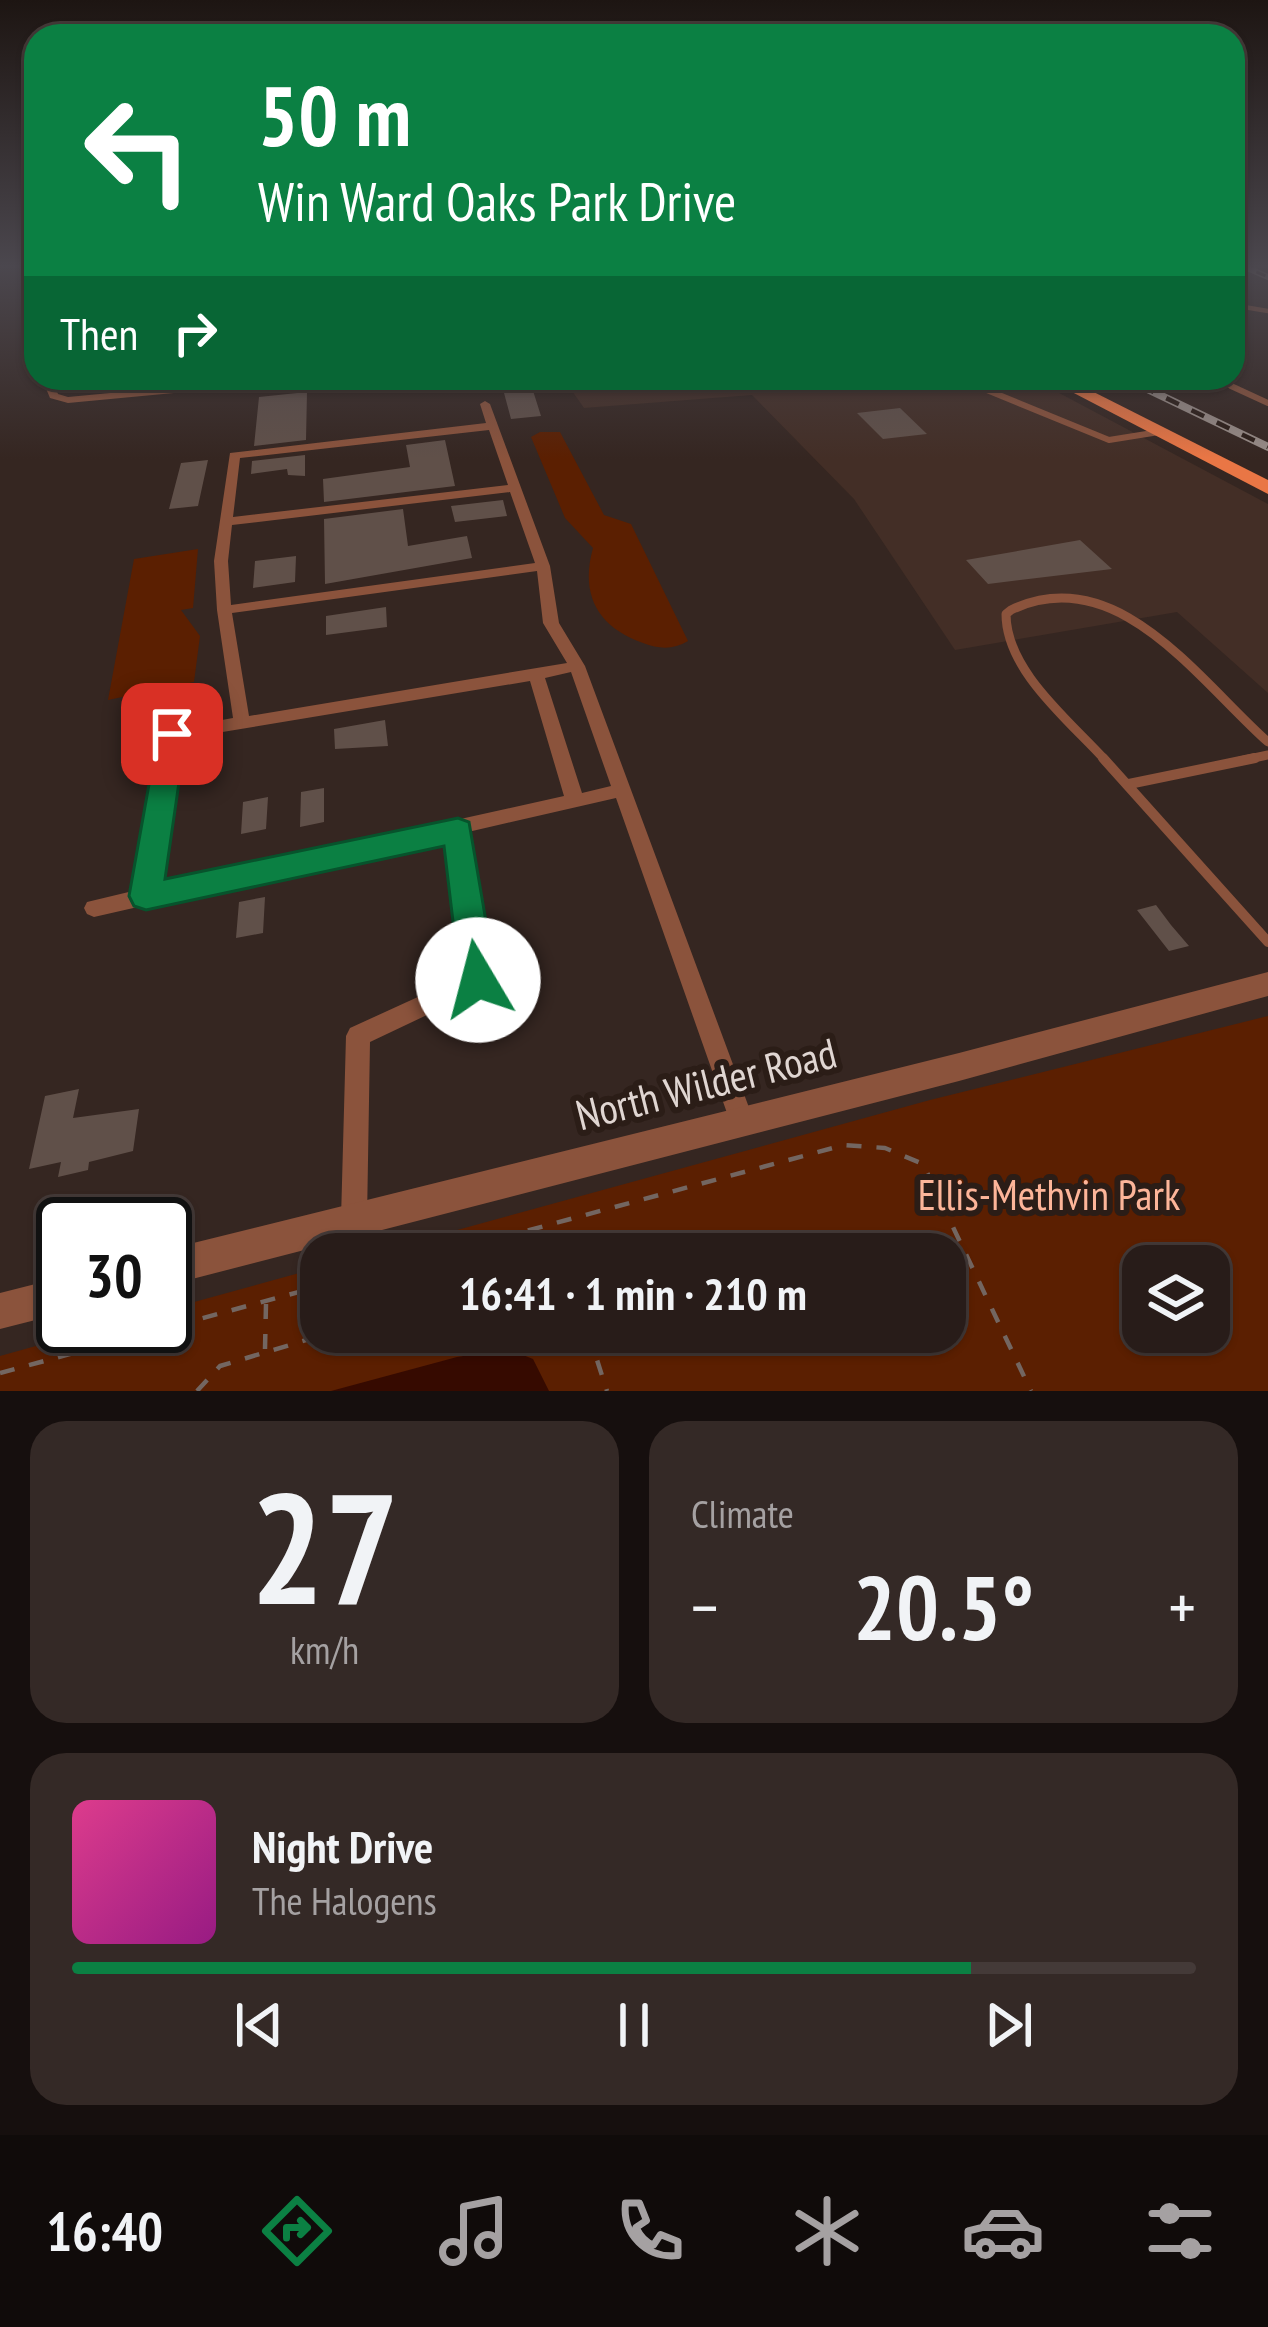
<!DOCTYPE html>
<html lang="en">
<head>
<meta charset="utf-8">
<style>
  :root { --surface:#281c19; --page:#342926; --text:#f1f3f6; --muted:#a5a1a2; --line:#443a38; --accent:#0b8043 }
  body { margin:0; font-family:"PT Sans Narrow",sans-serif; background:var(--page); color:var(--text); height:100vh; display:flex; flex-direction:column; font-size:45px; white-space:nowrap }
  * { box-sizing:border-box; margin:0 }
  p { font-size:39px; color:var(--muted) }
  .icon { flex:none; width:66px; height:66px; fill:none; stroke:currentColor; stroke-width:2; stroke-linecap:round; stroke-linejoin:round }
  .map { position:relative; height:1391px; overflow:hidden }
  .sheet { display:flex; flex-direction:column; gap:30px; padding:30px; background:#160f0e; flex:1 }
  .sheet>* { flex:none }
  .guide { position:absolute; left:24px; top:24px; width:1221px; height:366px; border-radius:36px; box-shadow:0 3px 9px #0004,0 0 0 3px var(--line); background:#0b8043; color:#fff; overflow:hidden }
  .tools { position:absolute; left:1122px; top:1245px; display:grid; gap:24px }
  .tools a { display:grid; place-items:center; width:108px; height:108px; border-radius:24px; background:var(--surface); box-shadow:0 3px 9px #0004,0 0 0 3px var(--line); font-size:60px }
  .speed { position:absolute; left:36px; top:1197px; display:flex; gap:24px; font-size:60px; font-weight:700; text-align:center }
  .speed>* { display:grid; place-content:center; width:156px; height:156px; border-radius:50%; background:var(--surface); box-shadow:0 3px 9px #0004,0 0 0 3px var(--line); line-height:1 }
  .speed .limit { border:6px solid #111; border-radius:18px; background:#fff; color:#111 }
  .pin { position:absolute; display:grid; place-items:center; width:102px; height:102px; color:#fff; margin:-51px; border-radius:24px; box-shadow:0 6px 18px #0006 }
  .me { position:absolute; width:132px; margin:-66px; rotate:352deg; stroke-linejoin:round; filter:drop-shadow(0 0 9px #0008) }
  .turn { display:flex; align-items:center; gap:42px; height:252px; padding:0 36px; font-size:54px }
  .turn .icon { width:156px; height:156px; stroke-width:2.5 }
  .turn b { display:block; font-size:84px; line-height:102px }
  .then { display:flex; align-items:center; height:114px; padding:0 36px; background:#0003; gap:24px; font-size:45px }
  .big { font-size:90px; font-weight:700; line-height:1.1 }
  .sheet .widget { flex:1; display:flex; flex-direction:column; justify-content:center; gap:18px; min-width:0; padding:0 42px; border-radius:36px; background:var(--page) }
  .sheet .dial { align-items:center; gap:0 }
  .dial b { font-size:156px; line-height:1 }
  .song { display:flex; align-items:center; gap:36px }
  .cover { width:144px; height:144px; border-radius:18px; background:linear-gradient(135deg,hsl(330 70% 55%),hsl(310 70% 35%)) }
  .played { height:12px; border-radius:6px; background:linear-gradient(90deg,var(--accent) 80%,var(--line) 80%) }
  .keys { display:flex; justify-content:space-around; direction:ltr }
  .heat { display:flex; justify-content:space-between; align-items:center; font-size:66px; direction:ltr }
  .sheet .tiles { flex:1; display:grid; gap:30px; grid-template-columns:1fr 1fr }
  .widget:last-child { grid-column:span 2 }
  .trip { position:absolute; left:300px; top:1233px; width:666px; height:120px; border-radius:36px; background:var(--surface); box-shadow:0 3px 9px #0004,0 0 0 3px var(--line); font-weight:700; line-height:120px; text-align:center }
  .tab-bar { display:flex; height:192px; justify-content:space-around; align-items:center; background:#100b0a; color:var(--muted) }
  .tab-bar .icon { width:84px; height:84px }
  .tab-bar .selected { color:var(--accent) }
  .tab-bar b { font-size:54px; color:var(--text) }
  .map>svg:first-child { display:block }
  .built { fill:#432e26 }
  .green { fill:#5b1f01; fill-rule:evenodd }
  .water { fill:#360a00 }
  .building { fill:#605049 }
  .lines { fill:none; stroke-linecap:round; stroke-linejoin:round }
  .path { stroke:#736661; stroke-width:4.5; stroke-dasharray:15 15; stroke-linecap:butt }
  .service-far3 { stroke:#8b533c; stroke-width:4.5 }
  .service-far2 { stroke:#8b533c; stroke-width:6 }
  .service-far1 { stroke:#8b533c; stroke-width:9 }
  .service { stroke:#8b533c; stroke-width:10 }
  .minor { fill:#8b533c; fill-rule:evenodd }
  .tertiary { fill:#8b533c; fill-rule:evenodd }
  .primary { fill:#e97645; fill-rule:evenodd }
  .rail-far1-casing { stroke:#988c87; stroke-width:6 }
  .rail-casing { stroke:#988c87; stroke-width:8 }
  .rail-far1 { stroke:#2b1d17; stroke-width:3; stroke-dasharray:10; stroke-linecap:butt }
  .rail { stroke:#2b1d17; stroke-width:4.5; stroke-dasharray:14; stroke-linecap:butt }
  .route { fill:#0b8043; stroke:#07532c; stroke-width:3 }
  .labels { text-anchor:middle; stroke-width:12; stroke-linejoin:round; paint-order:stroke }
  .near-street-label { font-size:42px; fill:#e0d6d2; stroke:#2b1d17 }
  .near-park-label { font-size:42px; fill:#fdb599; stroke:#2b1d17 }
</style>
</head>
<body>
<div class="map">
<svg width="1268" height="1391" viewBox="0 0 1268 1391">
  <rect width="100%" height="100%" fill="#352621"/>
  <path class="built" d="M563,378H1031L1268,504V693L1177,612L955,650L854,499L752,395L584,408Z"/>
  <path class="green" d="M540,432H560L604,515L631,524L688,641C673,650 659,649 643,643C597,627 580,594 593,548L565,518L531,437Z
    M198,549L193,608L181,610L200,636L194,682L108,700L134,559Z
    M1268,1016V1391H0V1356L108,1326H165V1310L321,1267V1332H945V1254H370L930,1100ZM1143,1266H1209V1332H1143Z"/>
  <path class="water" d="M508,1349L533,1359L549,1391H331L457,1357Z"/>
  <path class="building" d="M500,378H529L541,416L511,419Z
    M307,392L306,440L254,446L259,397Z
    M900,408L927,434L883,439L857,413Z
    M445,440L455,486L324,502L323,479L410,467L406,445Z
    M305,455V476L288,475L287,469L251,474L252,461Z
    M208,460L198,506L169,509L181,463Z
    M503,500L507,516L455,522L451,506Z
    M403,509L408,546L467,536L472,558L325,584L324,519Z
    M1080,540L1112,569L988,584L966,560Z
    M296,556L295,582L253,588L255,561Z
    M386,607L387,627L326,635V616Z
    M385,720L388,746L335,749L334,729Z
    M324,788V822L300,827L301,792Z
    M268,797L266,829L241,834L243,802Z
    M265,897L263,933L236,938L239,902Z
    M1156,905L1171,925L1189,946L1169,951L1137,910Z
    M79,1089L73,1118L139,1109L133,1151L89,1162L88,1170L58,1177L61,1162L29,1169L45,1096Z"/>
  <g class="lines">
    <path class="path" d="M441,1254L844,1145L885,1148L923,1164L1031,1391
      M588,1332L607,1391
      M265,1349L266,1304
      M0,1373L321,1286
      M197,1391L220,1366L333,1332"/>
    <path class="service-far3" d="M1238,306L1268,311
      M963,378L982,389
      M1212,378L1237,389
      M864,387L961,378"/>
    <path class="service-far2" d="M977,386L1109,440L1159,432
      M1231,386L1268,403
      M864,387L871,386"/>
    <path class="service-far1" d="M1106,761C1070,721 1006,671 1006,614L1011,610C1117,559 1200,682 1268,742
      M1240,761L1268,755"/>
    <path class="service" d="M1103,758L1268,942
      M1129,784L1255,758"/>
    <path class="minor" d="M1233,301L1242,306L1233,310Z
      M49,378H59L55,386L58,394L68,397L268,378H306L301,381L68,403L50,398L45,386Z
      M485,401L490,404L550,566L559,623L585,666L754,1121L751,1130L742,1133L733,1130L616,798L468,832L489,980L486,987L370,1042L367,1219L363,1228L354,1232L345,1228L341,1219L346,1036L350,1028L466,975L449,836L94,917L87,914L84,908L87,902L137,890L166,730L233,718L217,610L214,561L230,453L486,423L480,404ZM489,430L508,485L233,517L240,458ZM510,492L535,563L231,605L228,561L232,525ZM537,571L543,623L567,663L249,716L232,613ZM571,672L611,786L582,793L545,678ZM530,681L564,796L158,886L180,739Z"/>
    <path class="tertiary" d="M1268,972V996L959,1081L165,1286V1250L959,1053Z
      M63,1277V1313L0,1329V1293Z"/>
    <path class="primary" d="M1045,378H1066L1268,480V494Z"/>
    <defs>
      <path id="rail-far1" d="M1238,264L1268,277
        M1124,378L1148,389"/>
      <path id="rail" d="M1141,386L1268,447"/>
    </defs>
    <use href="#rail-far1" class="rail-far1-casing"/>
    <use href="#rail" class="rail-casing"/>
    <use href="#rail-far1" class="rail-far1"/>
    <use href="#rail" class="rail"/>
  </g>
  <linearGradient id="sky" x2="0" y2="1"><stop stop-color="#1d1512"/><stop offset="0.58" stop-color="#4b474e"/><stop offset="1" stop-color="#4b474e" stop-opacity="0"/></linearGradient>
  <rect width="1268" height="459" fill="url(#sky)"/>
  <path class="route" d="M172,725L186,734L165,879L458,818L469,822L496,980L491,991L478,996L465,991L460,980L444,846L146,910L134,906L129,896L158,734Z"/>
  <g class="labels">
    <g class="near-street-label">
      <text transform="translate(706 1084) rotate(-14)" y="15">North Wilder Road</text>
    </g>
    <g class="near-park-label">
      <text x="1049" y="1210">Ellis-Methvin Park</text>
    </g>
  </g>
</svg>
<div class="tools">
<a><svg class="icon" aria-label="layers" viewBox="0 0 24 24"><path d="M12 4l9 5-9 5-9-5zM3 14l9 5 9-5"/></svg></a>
</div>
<div class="speed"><div class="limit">30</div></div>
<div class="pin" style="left:172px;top:734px;background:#d93025"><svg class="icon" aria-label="arrive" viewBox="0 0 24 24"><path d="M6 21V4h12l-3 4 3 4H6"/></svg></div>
<svg class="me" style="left:478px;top:980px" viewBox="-20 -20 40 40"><circle r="19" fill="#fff"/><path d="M0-13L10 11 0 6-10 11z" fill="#0b8043"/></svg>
<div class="trip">16:41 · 1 min · 210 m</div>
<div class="guide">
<div class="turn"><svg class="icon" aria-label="left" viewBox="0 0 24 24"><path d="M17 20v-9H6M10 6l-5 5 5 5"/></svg><div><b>50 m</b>Win Ward Oaks Park Drive</div></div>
<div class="then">Then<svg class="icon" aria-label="right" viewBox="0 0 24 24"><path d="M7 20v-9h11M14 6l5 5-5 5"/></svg></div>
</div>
</div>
<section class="sheet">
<div class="tiles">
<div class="widget dial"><b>27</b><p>km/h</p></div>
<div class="widget"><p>Climate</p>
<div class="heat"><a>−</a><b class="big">20.5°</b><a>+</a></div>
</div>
<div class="widget">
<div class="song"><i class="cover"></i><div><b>Night Drive</b><p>The Halogens</p></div></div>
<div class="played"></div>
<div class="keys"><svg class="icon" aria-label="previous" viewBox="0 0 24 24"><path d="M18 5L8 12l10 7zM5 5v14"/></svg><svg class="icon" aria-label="pause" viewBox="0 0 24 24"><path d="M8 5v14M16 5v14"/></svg><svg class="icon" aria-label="next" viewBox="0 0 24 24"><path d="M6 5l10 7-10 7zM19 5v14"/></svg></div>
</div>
</div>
</section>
<nav class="tab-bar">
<b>16:40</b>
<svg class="icon selected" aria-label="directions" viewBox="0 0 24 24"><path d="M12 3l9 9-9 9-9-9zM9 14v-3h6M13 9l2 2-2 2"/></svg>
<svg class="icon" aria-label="music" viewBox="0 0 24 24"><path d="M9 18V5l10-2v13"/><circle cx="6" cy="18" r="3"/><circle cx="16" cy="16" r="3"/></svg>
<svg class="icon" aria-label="phone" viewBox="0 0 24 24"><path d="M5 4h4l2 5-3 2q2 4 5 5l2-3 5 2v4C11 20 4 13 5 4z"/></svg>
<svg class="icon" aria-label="climate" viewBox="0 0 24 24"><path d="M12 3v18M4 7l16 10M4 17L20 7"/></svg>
<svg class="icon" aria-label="car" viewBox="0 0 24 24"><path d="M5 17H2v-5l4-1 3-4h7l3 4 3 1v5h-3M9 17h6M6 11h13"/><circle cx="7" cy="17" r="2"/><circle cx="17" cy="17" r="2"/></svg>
<svg class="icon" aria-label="filters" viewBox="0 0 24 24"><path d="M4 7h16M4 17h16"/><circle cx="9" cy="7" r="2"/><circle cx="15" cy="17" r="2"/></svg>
</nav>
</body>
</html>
